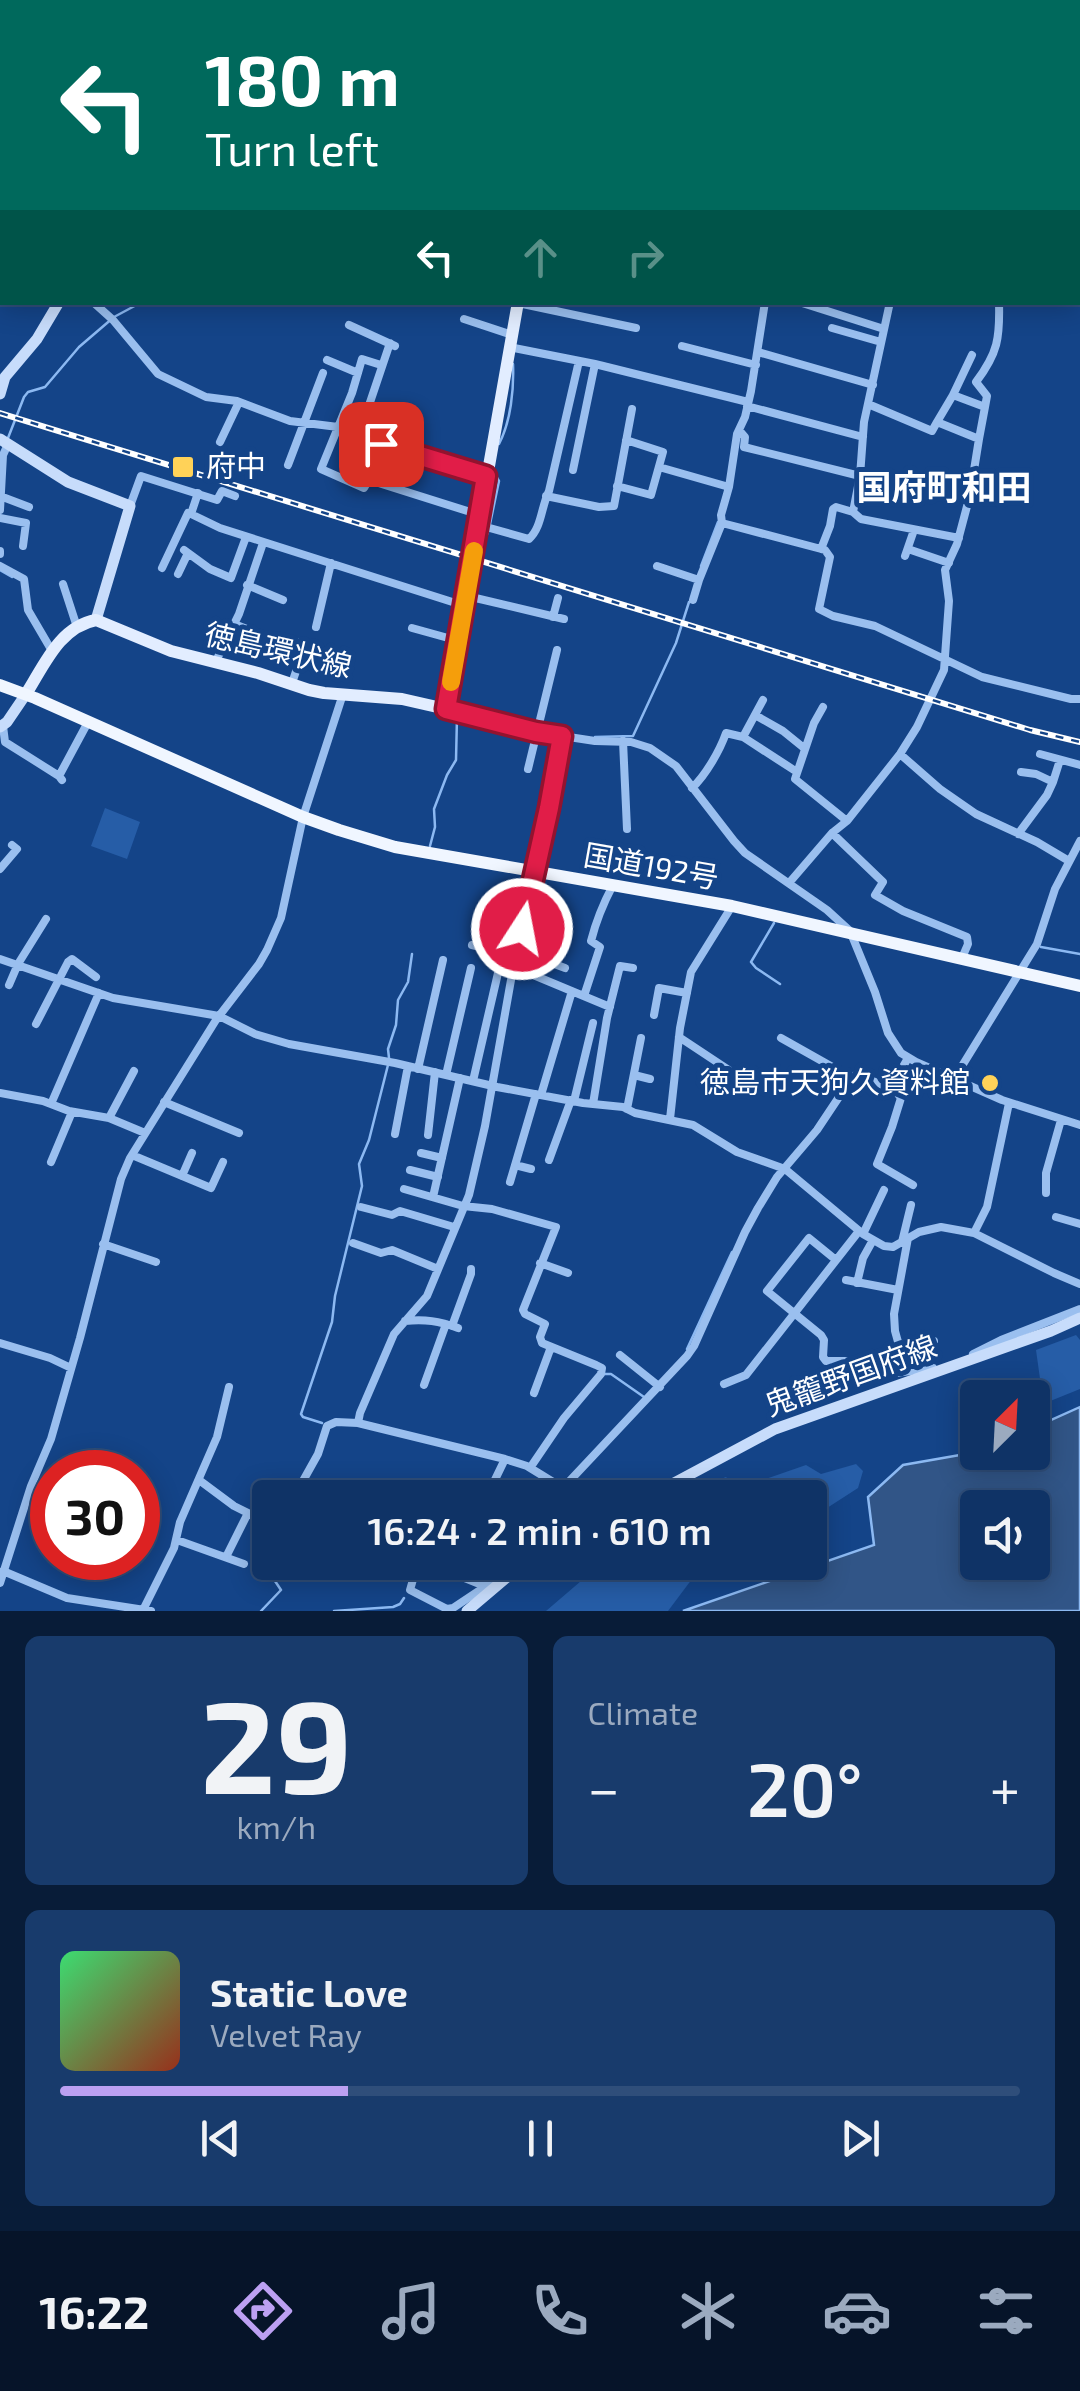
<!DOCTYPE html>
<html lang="en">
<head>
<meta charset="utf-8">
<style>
  :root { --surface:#0f3366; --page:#183b6c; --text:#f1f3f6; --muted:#9baabf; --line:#2f4e7a; --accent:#bca0f2 }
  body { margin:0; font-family:"Exo 2","Noto Sans JP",sans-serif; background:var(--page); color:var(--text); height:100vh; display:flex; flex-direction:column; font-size:38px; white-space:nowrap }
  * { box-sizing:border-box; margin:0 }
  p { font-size:32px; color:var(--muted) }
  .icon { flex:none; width:55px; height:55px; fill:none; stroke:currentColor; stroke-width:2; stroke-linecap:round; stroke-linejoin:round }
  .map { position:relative; height:1611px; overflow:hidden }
  .side { display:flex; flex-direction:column; gap:25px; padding:25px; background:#081c38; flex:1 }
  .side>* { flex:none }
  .banner { position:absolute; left:0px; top:0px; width:1080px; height:305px; box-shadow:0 5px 25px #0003,0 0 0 2px var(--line); background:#00695c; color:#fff; overflow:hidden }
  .needle { width:65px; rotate:24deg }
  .fabs { position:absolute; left:960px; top:1380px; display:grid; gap:20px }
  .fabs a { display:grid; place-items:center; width:90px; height:90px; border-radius:10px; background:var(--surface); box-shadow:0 5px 25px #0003,0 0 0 2px var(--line); font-size:50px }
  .speed { position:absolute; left:30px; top:1450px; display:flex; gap:20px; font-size:50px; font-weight:700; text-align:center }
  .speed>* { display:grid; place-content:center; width:130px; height:130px; border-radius:50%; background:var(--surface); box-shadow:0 5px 25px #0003,0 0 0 2px var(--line); line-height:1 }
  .speed .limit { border:15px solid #d22; background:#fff; color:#111 }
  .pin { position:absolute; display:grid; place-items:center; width:85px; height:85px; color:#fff; margin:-42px; border-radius:20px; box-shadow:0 5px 15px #0006 }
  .me { position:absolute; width:110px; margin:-55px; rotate:11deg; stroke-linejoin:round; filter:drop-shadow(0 0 8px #0008) }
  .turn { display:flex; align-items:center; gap:35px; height:210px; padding:0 40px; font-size:45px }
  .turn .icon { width:130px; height:130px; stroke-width:2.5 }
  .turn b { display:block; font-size:70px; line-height:85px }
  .lanes { display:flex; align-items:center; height:95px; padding:0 40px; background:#0003; justify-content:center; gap:50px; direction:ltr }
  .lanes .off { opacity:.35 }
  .big { font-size:75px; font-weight:600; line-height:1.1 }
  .side .tile { flex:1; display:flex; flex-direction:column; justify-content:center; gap:15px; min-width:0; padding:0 35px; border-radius:15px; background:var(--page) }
  .side .dial { align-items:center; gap:0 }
  .dial b { font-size:130px; line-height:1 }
  .song { display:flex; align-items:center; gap:30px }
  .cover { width:120px; height:120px; border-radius:15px; background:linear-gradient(135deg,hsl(140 70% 55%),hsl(10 70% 35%)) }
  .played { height:10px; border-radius:5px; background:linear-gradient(90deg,var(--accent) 30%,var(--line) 30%) }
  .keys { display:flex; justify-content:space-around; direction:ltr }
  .heat { display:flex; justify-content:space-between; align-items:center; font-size:55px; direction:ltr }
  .side .tiles { flex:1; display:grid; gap:25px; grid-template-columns:1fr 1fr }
  .tile:last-child { grid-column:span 2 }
  .trip { position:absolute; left:252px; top:1480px; width:575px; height:100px; border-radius:10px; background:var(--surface); box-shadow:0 5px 25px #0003,0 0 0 2px var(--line); font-weight:600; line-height:100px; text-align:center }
  .menu { display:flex; height:160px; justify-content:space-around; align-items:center; background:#061429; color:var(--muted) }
  .menu .icon { width:70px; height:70px }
  .menu .selected { color:var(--accent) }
  .menu b { font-size:45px; color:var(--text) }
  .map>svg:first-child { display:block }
  .green { fill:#265da7 }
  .water { fill:#315587; stroke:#8cb9f2; stroke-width:2.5; fill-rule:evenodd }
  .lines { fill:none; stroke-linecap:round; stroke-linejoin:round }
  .stream { stroke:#8cb9f2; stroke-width:2.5 }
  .river { stroke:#315587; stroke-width:12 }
  .minor { stroke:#9abfef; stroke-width:8 }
  .secondary { stroke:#c7dcfb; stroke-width:11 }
  .primary { stroke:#e2edff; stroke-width:12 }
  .trunk { stroke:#f0f6ff; stroke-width:12 }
  .rail-casing { stroke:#fff; stroke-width:6 }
  .rail { stroke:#144488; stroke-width:2.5; stroke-dasharray:8; stroke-linecap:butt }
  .route-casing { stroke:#92132f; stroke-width:25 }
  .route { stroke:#e11d48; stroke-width:18 }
  .slow { stroke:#f59e0b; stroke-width:18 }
  .poi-dot { fill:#ffd258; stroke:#144488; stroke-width:4 }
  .labels { text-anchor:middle; stroke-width:10; stroke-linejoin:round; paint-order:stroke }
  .poi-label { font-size:30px; fill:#fff; stroke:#144488; text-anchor:start }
  .street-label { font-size:30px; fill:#fff; stroke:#144488 }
  .quarter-label { font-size:35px; font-weight:bold; fill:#fff; stroke:#144488 }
</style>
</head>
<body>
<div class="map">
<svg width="1080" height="1611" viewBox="0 0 1080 1611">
  <rect width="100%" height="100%" fill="#144488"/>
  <path class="green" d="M105,808L140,822L127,859L91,846Z
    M1076,1335L1080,1340V1389L1033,1408L1032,1398L1017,1397L1041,1386L1036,1350Z
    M856,1464L863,1471L858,1488L810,1519V1498L676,1497L726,1477L737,1489L806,1465L821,1474Z
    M602,1563V1562L725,1563L692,1579L668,1611H546Z"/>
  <path class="water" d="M1080,1407V1611H683L874,1545L868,1497L903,1465L977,1452H1032L1033,1428ZM978,1508H1032V1562H978Z"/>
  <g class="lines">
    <path class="stream" d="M687,2V0
      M8,438L24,397L28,392L45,387L79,347L114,317L142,302
      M499,444C511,421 514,389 513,364
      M490,524L499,481L493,470
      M701,566L718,522
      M0,570L12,577
      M453,699L461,683L480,552L488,532
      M595,737L633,736L676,643L689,602
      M430,846L435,827L434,809L447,775L456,760L457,717
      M774,923L751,962L756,968L780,984
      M1041,947L1080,954
      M389,1058L388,1049L396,1025L398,1000L408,982L412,954
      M687,1349L732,1252
      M605,1374H611L644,1397
      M322,1423L303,1417L301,1414L332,1322L335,1296L362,1186L359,1164L369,1140L388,1065
      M261,1611L281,1590L271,1575L277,1562
      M334,1611L393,1607L400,1604L404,1598"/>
    <path class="river" d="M222,2V0"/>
    <path class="minor" d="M129,0L133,2
      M368,0L372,2
      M92,2L93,0
      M359,2L360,0
      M1041,2L1042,0
      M0,157L2,153
      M0,208L2,203
      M1078,254L1080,253
      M93,302L113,320L158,374L206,397L237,401L290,421L338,427L387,446L486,476
      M799,302L884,329
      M518,303L636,328
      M464,319L512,335
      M349,325L395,346
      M832,328L881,342
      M682,346L756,365
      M509,347L595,364L748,402
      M758,352L873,385
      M327,360L358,373
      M953,395L972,355
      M868,404L932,431L937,422L979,439L985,407L953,395L937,422
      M747,406L863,437
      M985,407L987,396L976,382C998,353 1000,338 999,302
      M739,430L745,437L744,447L860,476L864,422L890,302
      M359,435L390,343
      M220,442L239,402
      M381,444L369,480L480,515
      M288,465L323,373
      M659,467L729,487
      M573,470L595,364
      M369,480L364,488L321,469L352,393L362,359L381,365
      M617,486L651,495L663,452L626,440
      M198,493L191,514L220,528L465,606
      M0,496L29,507
      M546,496L599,507L614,506L632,409
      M130,506L141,476L217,500L222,491L235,496
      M0,510L3,455L8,444
      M853,512L861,519L959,538
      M0,518L26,523L23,546
      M722,523L825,550L830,557L819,609L833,616L875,626L982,677L1071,699H1080
      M479,525L529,539C542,527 541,507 549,491L579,361
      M821,549L830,526L833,509L836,507L853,512L860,476
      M908,549L949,563
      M184,550L210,569L231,578L246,537
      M0,551V554
      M905,556L914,530
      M0,566L24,579L28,610L52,651
      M657,566L699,580L722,523L721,515L729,487L737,434L745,417L751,391L765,302
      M162,568L188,513
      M178,574L188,553
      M63,584L77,627
      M247,585L283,600
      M467,596L564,619
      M693,600L699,580
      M553,617L558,598
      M234,624L252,631
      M316,627L331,563
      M412,628L459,641
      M279,636L327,653
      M215,663L239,614L263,543
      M292,683L305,645
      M823,707L814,723L795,779L847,821
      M446,709L536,732L595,741L631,742L650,748L676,766L734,841L745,853L827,910L850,931L875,992L888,1033L901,1053L916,1062L1002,1100L1080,1125
      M755,715L783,731L804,748
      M3,726L5,742L59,776L62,780
      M743,737L763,700
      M623,741L627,829
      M900,754L940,789L976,814L1037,842L1069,861
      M1040,754L1080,765
      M528,769L557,650
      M1021,772L1036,774L1053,782L1060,760
      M59,776L88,722
      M692,788C706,775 720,750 726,733L743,737L797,772
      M832,833L883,882L875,895L903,911L967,937L968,944L962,958
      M1018,834L1047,795L1053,782
      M0,869L17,849L12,845
      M789,883L832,833L847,821L900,754L917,727L944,670L949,601L945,570L957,544L970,495L979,439
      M472,945L516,956
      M517,950L565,968
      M0,959L113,998L219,1016L255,1034L289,1044L395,1063L497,1087L583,1103L623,1107L635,1113L693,1125L737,1152L785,1169L863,1234L884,1246L893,1247L919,1232L941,1227L974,1233L1054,1273L1080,1284
      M514,967L610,1007
      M9,985L18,964L46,919
      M584,996L600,947L591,941C596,921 603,904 613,885
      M654,1015L659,988L687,993
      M36,1024L68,962L72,959L96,977
      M679,1037L753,1086
      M781,1038L852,1078
      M418,1069L443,960
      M446,1075L471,968
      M634,1075L650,1079
      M954,1079L1037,944L1055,889L1080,841
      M473,1081L498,973
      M892,1086L901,1098L892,1127L877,1164L913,1185
      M0,1093L43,1101L69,1111L109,1118L145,1133
      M541,1095L572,991
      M574,1101L593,1023
      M164,1102L239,1133
      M51,1104L99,993
      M593,1104L607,1018L620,966L633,968
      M627,1109L641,1038
      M109,1118L134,1071
      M670,1119L680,1028L691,972L732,906
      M395,1134L408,1066
      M428,1135L435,1072
      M421,1153L442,1158
      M132,1155L211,1188L223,1162
      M549,1160L571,1100
      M51,1162L72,1112
      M515,1165L531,1169
      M410,1170L438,1177
      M182,1176L192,1153
      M510,1182L536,1094
      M404,1189L463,1206L492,1209L556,1227L523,1310L525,1314L545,1324L540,1337L542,1343L596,1365L602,1368L601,1374L564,1418L530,1468
      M1046,1193V1173L1061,1120
      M433,1197L460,1078
      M361,1207L392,1215L400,1211L454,1227
      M1056,1217L1080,1224
      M974,1233L987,1207L1009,1103
      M863,1234L884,1190
      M908,1238L894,1314L895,1331L905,1367L910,1371
      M902,1242L911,1205
      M353,1243L381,1253L392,1250L438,1269
      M103,1244L156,1262
      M836,1260L809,1238L767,1291L821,1335L824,1340L823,1357L826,1361H845L853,1364L866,1377L933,1368
      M540,1263L568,1273
      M846,1280L898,1290
      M857,1283L863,1258L873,1240
      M405,1321C425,1319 439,1321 458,1328
      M452,1326L471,1274V1269
      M0,1343L50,1358L71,1368
      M900,1345L934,1341
      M973,1354L1001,1340L1080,1309
      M620,1355L660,1387
      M724,1384L746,1375L859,1231
      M424,1385L446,1324
      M534,1393L551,1347
      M358,1423L360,1413L394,1334L427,1296L469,1195L485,1126L511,980L549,809L562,736
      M199,1480L234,1506L270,1524
      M563,1488L687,1356L694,1346L745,1232L758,1208L777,1177L817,1130L853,1076L858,1075L887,1087L892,1086L908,1058
      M299,1498V1488L318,1454L327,1426L336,1422L358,1423L505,1459L527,1466L579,1498
      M483,1498L490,1490L505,1459
      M633,1498H638
      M177,1540L244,1564
      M226,1557L248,1513
      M418,1562L410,1590L447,1609L453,1608L489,1584L495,1586
      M425,1562L477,1583L506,1562
      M3,1571L67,1598L151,1611
      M0,1583L31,1486L51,1439L80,1338L121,1179L130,1158L216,1020L259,964L267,950L281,918L303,817L343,694
      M143,1610L174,1548L180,1522L217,1437L229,1387"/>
    <path class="secondary" d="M0,190L2,191
      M0,394L5,377L37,339L59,302
      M0,439L68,482L130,506L96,620
      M0,727L7,722L26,694
      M646,1498L775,1429L1051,1331L1080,1318
      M467,1611L525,1562"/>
    <path class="primary" d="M586,2V0
      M26,694C44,666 59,627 96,620L171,651L258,673L309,690L324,693L402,699L446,709L518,302"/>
    <path class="trunk" d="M0,685L35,698L303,817L339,830L395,847L732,906L1080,986"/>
    <defs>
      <path id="rail" d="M0,413L1030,730L1080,742"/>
    </defs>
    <use href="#rail" class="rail-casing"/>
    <use href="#rail" class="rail"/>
  </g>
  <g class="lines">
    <defs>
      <path id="route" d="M381,444L486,476L446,709L536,732L562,736L549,808L522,929"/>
    </defs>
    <use href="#route" class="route-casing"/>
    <use href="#route" class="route"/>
    <path class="slow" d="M451,682L474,551"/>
  </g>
  <g class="poi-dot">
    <rect x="171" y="455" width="24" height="24" rx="5"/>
    <circle cx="990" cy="1083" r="10"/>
  </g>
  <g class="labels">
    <g class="poi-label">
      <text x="206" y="477">府中</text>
      <text x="970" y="1093" text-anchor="end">徳島市天狗久資料館</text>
    </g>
    <g class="street-label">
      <text transform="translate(278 651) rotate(13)" y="10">徳島環状線</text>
      <text transform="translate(651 867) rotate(10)" y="10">国道192号</text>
      <text transform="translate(851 1376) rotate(-20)" y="10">鬼籠野国府線</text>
    </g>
    <g class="quarter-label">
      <text x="944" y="500">国府町和田</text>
    </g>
  </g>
</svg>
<div class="fabs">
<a><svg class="needle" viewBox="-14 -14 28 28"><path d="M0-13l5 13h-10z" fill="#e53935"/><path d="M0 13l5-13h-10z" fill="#9baabf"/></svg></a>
<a><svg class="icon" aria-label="sound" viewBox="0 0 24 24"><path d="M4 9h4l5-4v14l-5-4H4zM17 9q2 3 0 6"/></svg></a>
</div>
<div class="speed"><div class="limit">30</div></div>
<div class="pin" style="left:381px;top:444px;background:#d93025"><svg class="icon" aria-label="arrive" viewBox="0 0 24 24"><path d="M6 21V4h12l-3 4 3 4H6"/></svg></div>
<svg class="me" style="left:522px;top:929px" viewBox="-20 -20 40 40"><circle r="17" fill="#e11d48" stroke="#fff" stroke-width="3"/><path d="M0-11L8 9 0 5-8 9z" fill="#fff"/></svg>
<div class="trip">16:24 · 2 min · 610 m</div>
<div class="banner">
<div class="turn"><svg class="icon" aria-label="left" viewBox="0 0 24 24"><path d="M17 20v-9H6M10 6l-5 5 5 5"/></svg><div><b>180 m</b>Turn left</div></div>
<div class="lanes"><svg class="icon" aria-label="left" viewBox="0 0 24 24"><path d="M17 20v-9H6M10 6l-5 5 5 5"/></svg><svg class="icon off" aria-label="ahead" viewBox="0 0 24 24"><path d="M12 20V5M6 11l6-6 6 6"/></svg><svg class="icon off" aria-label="right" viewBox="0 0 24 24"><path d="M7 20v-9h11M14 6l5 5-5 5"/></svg></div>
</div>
</div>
<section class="side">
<div class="tiles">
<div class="tile dial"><b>29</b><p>km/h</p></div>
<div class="tile"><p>Climate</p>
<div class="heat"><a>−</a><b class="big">20°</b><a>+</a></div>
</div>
<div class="tile">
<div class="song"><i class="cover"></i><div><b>Static Love</b><p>Velvet Ray</p></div></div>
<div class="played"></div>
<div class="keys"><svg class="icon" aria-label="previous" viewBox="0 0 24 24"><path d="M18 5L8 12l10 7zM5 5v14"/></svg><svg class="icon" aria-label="pause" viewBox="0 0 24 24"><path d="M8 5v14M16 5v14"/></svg><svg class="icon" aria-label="next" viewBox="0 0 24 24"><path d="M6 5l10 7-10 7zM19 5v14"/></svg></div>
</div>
</div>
</section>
<nav class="menu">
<b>16:22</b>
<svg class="icon selected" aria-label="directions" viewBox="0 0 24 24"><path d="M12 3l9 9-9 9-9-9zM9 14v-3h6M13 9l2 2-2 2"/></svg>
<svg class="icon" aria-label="music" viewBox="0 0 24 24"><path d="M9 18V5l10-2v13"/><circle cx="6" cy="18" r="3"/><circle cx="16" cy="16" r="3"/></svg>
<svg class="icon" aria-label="phone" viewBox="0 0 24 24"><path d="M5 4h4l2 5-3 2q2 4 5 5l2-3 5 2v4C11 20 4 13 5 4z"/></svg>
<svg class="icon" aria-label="climate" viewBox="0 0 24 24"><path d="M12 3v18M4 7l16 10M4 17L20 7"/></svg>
<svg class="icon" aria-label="car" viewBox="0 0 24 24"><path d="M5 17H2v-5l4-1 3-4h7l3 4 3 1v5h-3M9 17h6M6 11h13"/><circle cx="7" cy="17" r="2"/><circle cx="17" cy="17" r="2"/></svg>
<svg class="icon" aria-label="filters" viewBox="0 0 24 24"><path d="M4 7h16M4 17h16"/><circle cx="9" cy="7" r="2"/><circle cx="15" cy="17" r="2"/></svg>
</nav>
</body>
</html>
